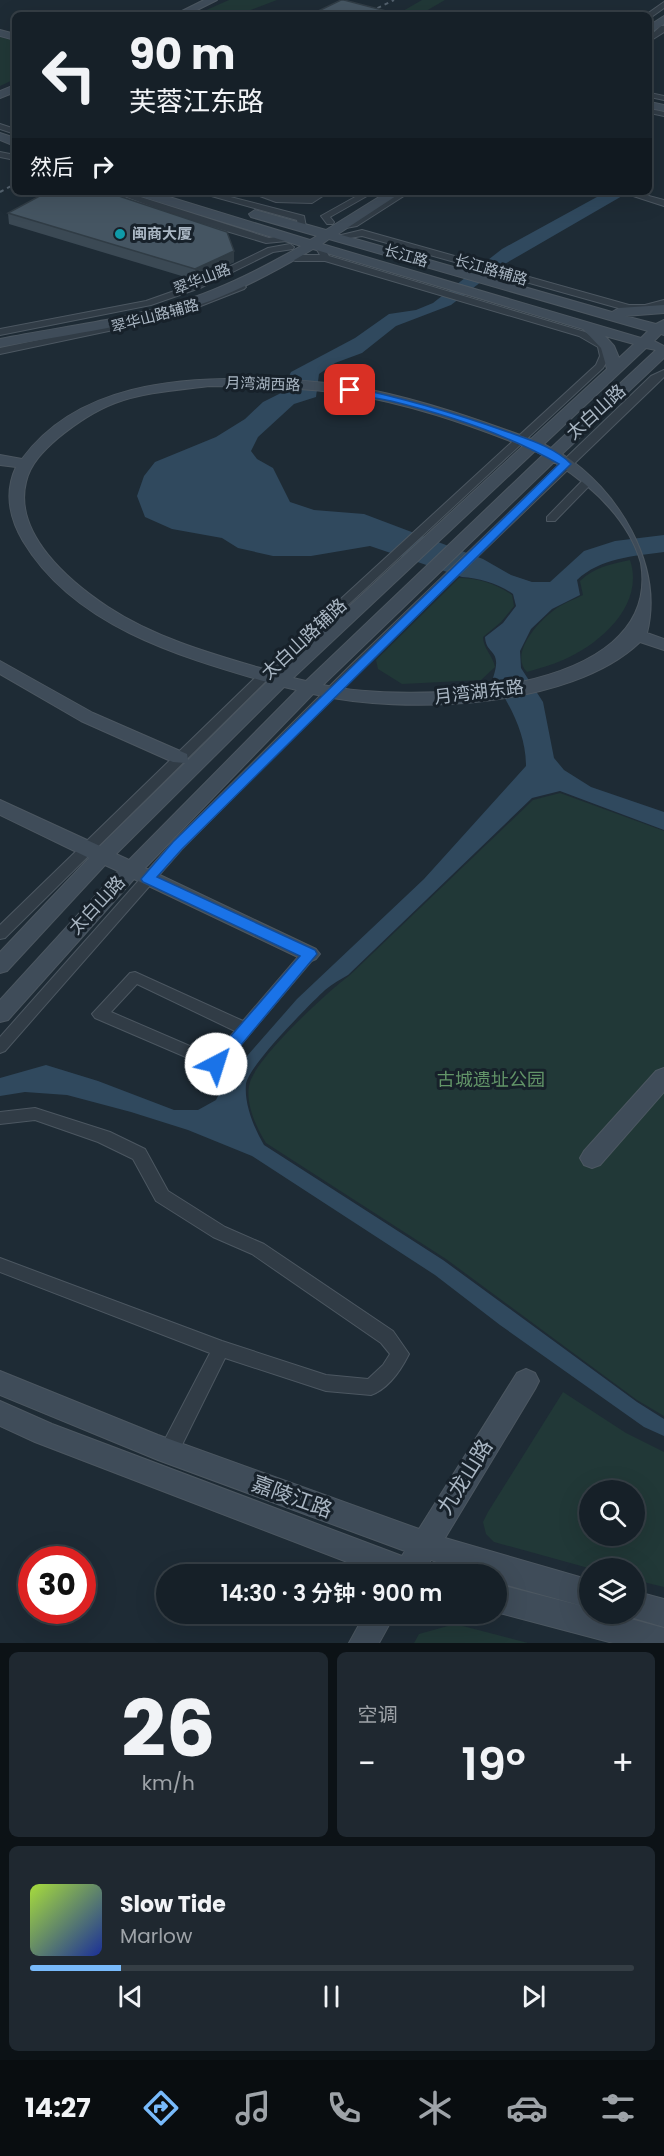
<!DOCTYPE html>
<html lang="zh">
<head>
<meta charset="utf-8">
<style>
  :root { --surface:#162028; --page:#1f2830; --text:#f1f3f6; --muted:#9ea3a8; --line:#353e45; --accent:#78bafb }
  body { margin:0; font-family:Poppins,"Noto Sans SC",sans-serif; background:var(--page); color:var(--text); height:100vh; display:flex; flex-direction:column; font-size:22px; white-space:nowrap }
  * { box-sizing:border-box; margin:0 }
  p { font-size:20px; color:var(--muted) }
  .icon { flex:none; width:33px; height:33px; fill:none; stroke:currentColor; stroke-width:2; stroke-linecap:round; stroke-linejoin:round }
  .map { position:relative; height:1643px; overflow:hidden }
  .drawer { display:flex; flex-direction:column; gap:9px; padding:9px; background:#0c1216; flex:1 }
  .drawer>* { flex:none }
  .banner { position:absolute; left:12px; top:12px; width:640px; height:183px; border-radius:9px; box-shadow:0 6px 24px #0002,0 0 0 2px var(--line); background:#162028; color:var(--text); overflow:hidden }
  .controls { position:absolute; left:579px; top:1480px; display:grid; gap:12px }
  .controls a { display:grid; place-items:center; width:66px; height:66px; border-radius:50%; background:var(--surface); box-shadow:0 6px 24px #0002,0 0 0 2px var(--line); font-size:30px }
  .speed { position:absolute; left:18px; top:1546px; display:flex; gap:12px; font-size:30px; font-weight:700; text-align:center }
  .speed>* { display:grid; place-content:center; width:78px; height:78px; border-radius:50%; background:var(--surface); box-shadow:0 6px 24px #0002,0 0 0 2px var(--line); line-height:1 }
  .speed .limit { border:9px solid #d22; background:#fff; color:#111 }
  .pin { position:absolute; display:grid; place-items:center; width:51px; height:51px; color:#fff; margin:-26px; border-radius:12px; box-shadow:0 3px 9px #0006 }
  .me { position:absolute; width:66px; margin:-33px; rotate:40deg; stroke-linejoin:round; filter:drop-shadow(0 0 4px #0008) }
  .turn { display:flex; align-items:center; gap:21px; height:126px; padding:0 18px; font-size:27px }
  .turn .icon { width:78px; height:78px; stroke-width:2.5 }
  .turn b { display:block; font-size:42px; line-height:51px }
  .then { display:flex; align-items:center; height:57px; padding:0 18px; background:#0003; gap:12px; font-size:22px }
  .big { font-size:45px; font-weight:600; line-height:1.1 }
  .drawer .card { flex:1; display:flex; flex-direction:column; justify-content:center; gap:9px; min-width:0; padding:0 21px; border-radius:9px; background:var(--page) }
  .drawer .dial { align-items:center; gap:0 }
  .dial b { font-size:78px; line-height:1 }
  .song { display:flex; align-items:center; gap:18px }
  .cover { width:72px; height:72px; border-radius:9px; background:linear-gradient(135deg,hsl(80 70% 55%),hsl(230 70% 35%)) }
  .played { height:6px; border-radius:3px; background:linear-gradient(90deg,var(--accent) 15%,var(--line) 15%) }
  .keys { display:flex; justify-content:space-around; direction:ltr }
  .heat { display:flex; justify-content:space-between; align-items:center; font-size:33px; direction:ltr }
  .drawer .tiles { flex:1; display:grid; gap:9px; grid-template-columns:1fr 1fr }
  .card:last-child { grid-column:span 2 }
  .trip { position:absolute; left:156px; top:1564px; width:351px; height:60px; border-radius:30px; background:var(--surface); box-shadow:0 6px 24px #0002,0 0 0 2px var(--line); font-weight:600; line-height:60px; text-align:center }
  .tab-bar { display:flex; height:96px; justify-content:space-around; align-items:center; background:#090d10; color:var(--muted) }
  .tab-bar .icon { width:42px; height:42px }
  .tab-bar .active { color:var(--accent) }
  .tab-bar b { font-size:27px; color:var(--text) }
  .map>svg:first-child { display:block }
  .green { fill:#213837; fill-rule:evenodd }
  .water { fill:#30495e }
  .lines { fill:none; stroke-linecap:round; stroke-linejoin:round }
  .street-casing { stroke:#4c5761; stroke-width:2 }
  .secondary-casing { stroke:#4c5761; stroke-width:2 }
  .street { fill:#313c46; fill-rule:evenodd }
  .secondary { fill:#3f4c59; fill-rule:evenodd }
  .rail { stroke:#53616d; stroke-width:2; stroke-dasharray:4 4; stroke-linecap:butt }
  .wall { fill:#3b4954 }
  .shaded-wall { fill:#303c45 }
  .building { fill:#455562; stroke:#303c45; stroke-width:1.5 }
  .route { fill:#1a73e8; stroke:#114b97; stroke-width:1.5 }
  .culture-dot { fill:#0f9aa8; stroke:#17212a; stroke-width:2 }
  .labels { text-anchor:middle; stroke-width:6; stroke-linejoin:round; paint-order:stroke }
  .far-poi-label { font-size:15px; font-weight:bold; fill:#aab7c4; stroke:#17212a; text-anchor:start }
  .far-street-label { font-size:15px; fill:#aab7c4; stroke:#17212a }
  .street-label { font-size:18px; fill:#aab7c4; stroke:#17212a }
  .park-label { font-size:18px; fill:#629468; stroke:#17212a }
  .near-street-label { font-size:21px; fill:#aab7c4; stroke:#17212a }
</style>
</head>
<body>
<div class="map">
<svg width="664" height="1643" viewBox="0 0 664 1643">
  <rect width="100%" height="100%" fill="#1e2b35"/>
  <path class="green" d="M229,0H277L237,15H195Z
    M422,0H445L419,15H396Z
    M0,37L15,41V79L0,86Z
    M630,560C645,605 600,644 563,660C552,665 539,668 527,672C509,654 538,622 553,611C561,604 573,600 583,595L580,581C594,567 612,564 630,560Z
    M459,578C478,578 497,584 512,595L514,606L501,622L483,637C483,648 493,656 495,667L481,680L402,684L378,669L376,660Z
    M560,793L664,831V1416L637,1400L446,1259L266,1143C256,1127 244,1101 250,1082C259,1055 326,993 350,975L533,800Z
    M563,1392L626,1433L664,1452V1587L635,1580L634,1569H592L494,1542L486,1534L483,1522L488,1512ZM590,1491H634V1536H590Z
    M455,1624L528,1643H414L419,1634Z"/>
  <path class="water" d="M606,192H629L503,265L451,305L396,326L362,353L335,363L319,374L316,397L294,404L258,437L251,451L257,459L273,468L290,502L314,510L364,514L483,559L511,575L532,582H550L584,551L615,541L664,535V552C634,556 600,558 577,580L580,595L552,609L531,629L520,651L521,668L543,702L554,758L564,770L591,787L664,812V830L560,791L532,798L348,975C341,979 332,984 325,990C309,1005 249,1065 246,1084C244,1104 254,1128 264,1145L443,1260L637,1402L664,1419V1436L644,1427L500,1325L435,1275L252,1156L188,1130L131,1112L67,1095L25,1092L0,1096V1078L46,1065L98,1081L174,1110H198L216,1100L226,1080L297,999L424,879L526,766C526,733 510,706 493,678C503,648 486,656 485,637L503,623L516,606L513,594C499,584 479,578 462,577L370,546L311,556H273L238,548L222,538L172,529L145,517L137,496L144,476L155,462L216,437L245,419L263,402L281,393L291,372L355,338L389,314L416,310L433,303L502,249Z"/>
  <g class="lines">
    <defs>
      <path id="street" d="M664,2V8L650,18L647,14Z
        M661,26H664V32L650,41V36Z
        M650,93L664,96V100L650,97Z
        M650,109L664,112V116L650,113Z
        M0,124L15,129V134L0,129Z
        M0,152L15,155V160L0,157Z
        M113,192H125L269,238L287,235L291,238L287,241L266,243L180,217Z
        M197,192H211L304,216L306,227L299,229L297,220Z
        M249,192C268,192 286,198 306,197C315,197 319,192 329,192L312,203L276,202Z
        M364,192H374L330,217L334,222L333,224H327L321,216Z
        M400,192H410L357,226L340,229L336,226L352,222Z
        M621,192H634L664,200V206Z
        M362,230L629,305H645L664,300V306L645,311H629L362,236L337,240L333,237Z
        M290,244L294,247L293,249L273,252L200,288L151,305L0,335V329L146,301L194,284L268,248Z
        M317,246H323L329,256L585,332L605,344L610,356L603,368L268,679L5,938L0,939V925L260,673L596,365L600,356L598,347L579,336L325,261H295L290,258L295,255H320L316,248Z
        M241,284L246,287L244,289L170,318L0,354V348L164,314Z
        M664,370V377L359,671L182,849L5,1051L0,1053V1037L172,843L351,665L651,376Z
        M588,478L592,479V483L555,521H547V517L584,479Z
        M309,949L314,950L316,954L314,958L221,1068L216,1070L95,1018L92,1014L130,973L135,972L243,1021L304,950ZM137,984L235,1031L213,1056L111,1012Z
        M35,1108L110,1132L145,1149L168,1191L225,1227L264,1244L393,1331L409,1354C401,1370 388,1389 371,1395L326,1391L225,1358L176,1457L169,1460L162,1457L160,1451L162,1445L210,1353L0,1272V1258L222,1341L326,1375L368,1379L383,1365L390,1354L381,1343L252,1254L213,1237L156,1201L133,1159L98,1142L35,1120L0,1124V1112Z"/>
      <path id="secondary" d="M204,0H217L187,15H174Z
        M664,16V24L650,33V25Z
        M0,30L15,34V40L0,36Z
        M15,85V92L0,98V91Z
        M650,102L664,105V111L650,108Z
        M0,133L15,138V146L0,140Z
        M134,192H153L310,240L317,236L251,217L249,214L255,210L326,230L387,192H402L338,234L612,312L619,308L664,305V313L625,316L656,324L664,320V335L661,334L654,341L664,346V358L562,454C617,489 664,564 647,633L664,639V650L640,642C570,709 403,715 313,694L145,868L316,949L320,954L316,959L309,962L302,959L134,879L8,1020L0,1022V1000L118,871L105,865L7,971L0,973V952L89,858L0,815V800L100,846L185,763L173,762L81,721L0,674V661L93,713L187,754L188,760L267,682C178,656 74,626 23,541C9,517 4,493 16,467L0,465V455L22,459C77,384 177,377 262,379C298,380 335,382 371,390C425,401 479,420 531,439L607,369L601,348L583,329L313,249C280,269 246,287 210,301C143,325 70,334 0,347V339C58,327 119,321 176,303C220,290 261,269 301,246L136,195ZM329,239L648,331L641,338L322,244ZM605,336L634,344L619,358L614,346ZM646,348L656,350L551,448L544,444ZM209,386C255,387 301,387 347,394C407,403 467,424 523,446L277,673C220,656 158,640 108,607C70,582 13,534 26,482C30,464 44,450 58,438C75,424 94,411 115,403C145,392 178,390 209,386ZM535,451L543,455L306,681L293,678ZM554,462C592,486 628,518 641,563C664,700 402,703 323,685ZM284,687L297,690L129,860L116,854Z
        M664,1068V1092L600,1165L592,1168L584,1165L580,1158L584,1151L656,1071Z
        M526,1369L535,1373L539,1381L535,1389L445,1538L590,1580V1608L496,1582V1575H475L431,1560L427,1566L431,1575H381L35,1442L0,1426V1401L52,1424L402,1556L405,1551L158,1460L0,1395V1371L158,1435L419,1529L517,1373Z
        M496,1584L590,1608V1614H612L664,1628V1643H613L496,1612Z
        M634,1591L664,1599V1627L624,1615L634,1614Z
        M365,1614H395L379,1643H349Z"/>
    </defs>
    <use href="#street" class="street-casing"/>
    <use href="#secondary" class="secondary-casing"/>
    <use href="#street" class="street"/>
    <use href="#secondary" class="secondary"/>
    <path class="rail" d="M363,15L394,0
      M0,192L15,184"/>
  </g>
  <path class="wall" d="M8,213L234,262L195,280L9,224Z"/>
  <path class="shaded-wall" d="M234,251V262L195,280V269Z"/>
  <path class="building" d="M341,0H344L390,12L384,15H310Z
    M47,192H107L227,232L234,251L195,269L8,213Z"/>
  <path class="route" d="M350,387C403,398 454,413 505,431C527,439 555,447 571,464L182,849L157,877L315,950L317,954L222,1068H211L209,1064L211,1059L300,956L143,882L141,879L173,842L559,464C508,435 449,415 391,401C376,398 361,396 346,392V388Z"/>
  <circle class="culture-dot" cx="120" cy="234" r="6"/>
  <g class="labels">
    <g class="far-poi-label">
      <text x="132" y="239">闽商大厦</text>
    </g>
    <g class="far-street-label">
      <text transform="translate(406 256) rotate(16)" y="5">长江路</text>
      <text transform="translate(491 270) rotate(16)" y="5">长江路辅路</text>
      <text transform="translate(202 279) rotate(-21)" y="5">翠华山路</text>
      <text transform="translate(155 316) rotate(-15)" y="5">翠华山路辅路</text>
      <text transform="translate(263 384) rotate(2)" y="5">月湾湖西路</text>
    </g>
    <g class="street-label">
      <text transform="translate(596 412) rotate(-42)" y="6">太白山路</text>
      <text transform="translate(304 639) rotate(-43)" y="6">太白山路辅路</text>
      <text transform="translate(479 692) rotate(-7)" y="6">月湾湖东路</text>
      <text transform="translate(97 905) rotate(-47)" y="6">太白山路</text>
    </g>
    <g class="park-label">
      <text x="491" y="1086">古城遗址公园</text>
    </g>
    <g class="near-street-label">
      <text transform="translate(465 1477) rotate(-58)" y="7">九龙山路</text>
      <text transform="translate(292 1497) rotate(20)" y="7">嘉陵江路</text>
    </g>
  </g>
</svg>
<div class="controls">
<a><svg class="icon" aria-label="search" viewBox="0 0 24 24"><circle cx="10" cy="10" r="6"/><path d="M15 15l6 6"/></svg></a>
<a><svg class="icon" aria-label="layers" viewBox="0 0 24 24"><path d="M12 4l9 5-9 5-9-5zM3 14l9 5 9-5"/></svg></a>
</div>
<div class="speed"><div class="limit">30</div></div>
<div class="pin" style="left:350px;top:390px;background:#d93025"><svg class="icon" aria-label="arrive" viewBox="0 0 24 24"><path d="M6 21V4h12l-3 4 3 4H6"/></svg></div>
<svg class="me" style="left:216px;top:1064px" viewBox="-20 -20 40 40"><circle r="19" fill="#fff"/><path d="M0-13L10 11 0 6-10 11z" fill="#1a73e8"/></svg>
<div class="trip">14:30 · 3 分钟 · 900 m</div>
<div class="banner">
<div class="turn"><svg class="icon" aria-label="left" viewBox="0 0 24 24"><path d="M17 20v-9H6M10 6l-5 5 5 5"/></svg><div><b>90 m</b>芙蓉江东路</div></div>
<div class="then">然后<svg class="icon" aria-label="right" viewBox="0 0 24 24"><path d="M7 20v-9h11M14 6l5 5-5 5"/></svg></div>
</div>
</div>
<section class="drawer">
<div class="tiles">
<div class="card dial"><b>26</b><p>km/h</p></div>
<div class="card"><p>空调</p>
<div class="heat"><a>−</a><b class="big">19°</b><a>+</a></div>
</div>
<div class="card">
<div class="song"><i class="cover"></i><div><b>Slow Tide</b><p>Marlow</p></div></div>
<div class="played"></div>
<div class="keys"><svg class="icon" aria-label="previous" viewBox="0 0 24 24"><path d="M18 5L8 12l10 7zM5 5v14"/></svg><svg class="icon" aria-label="pause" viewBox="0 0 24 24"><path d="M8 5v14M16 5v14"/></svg><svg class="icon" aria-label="next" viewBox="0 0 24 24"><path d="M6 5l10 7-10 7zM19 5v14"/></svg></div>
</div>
</div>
</section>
<nav class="tab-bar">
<b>14:27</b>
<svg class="icon active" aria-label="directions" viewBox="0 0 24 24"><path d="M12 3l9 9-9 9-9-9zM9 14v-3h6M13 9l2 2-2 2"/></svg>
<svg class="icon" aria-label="music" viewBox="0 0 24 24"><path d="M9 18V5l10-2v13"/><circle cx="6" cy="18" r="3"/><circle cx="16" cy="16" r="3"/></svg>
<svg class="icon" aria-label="phone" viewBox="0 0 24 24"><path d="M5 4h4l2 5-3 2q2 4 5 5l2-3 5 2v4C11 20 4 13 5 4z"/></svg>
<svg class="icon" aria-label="climate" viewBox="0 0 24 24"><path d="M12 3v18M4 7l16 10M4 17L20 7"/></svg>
<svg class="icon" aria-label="car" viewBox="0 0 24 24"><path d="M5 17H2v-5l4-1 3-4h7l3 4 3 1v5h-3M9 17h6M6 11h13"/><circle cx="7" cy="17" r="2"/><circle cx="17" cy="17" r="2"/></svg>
<svg class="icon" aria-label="filters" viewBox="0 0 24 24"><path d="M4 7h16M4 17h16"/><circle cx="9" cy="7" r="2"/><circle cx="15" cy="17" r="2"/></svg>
</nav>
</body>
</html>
